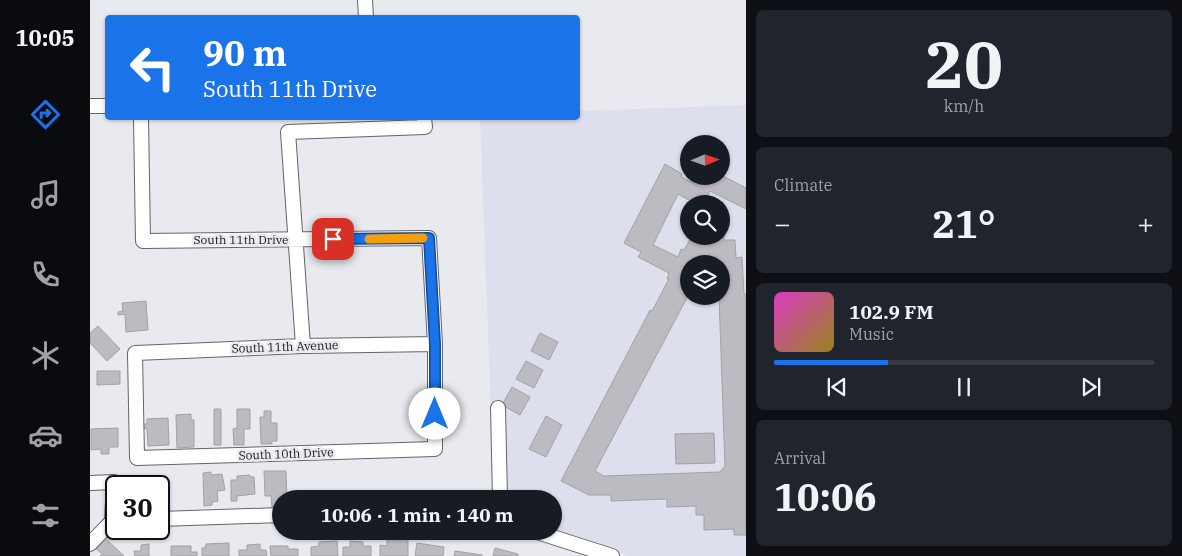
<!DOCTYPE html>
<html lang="en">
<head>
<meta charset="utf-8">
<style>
  :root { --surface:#171b24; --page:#20242c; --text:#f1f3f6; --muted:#9ea1a6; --line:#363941; --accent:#1a73e8 }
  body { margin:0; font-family:"IBM Plex Serif",serif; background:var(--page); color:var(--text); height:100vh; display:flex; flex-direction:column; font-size:19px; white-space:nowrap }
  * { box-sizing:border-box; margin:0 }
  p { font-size:16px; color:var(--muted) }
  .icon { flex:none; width:28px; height:28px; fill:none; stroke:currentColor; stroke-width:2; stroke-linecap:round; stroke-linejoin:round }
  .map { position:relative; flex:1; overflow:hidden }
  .side { display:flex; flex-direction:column; gap:10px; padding:10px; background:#0d0f14; width:436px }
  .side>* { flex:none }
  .guide { position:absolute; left:15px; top:15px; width:475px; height:105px; border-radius:5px; box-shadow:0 1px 4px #0004; background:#1a73e8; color:#fff; overflow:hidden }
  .needle { width:32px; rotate:88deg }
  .fabs { position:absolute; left:590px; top:135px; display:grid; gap:10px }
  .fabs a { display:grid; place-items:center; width:50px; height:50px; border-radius:50%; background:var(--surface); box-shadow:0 1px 4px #0004; font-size:25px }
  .speed { position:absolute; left:15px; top:475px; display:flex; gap:10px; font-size:25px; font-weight:700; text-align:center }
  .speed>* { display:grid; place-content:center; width:65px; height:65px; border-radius:50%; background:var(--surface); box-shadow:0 1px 4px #0004; line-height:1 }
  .speed .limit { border:2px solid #111; border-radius:8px; background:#fff; color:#111 }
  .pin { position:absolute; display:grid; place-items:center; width:42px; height:42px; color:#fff; margin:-21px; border-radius:10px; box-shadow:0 2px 8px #0006 }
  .me { position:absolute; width:55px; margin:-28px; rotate:0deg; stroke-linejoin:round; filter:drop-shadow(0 0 4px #0008) }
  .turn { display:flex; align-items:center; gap:18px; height:105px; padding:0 15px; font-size:22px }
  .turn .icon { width:65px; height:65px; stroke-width:2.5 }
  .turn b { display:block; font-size:35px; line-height:42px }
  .big { font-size:38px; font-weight:800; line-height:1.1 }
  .side .card { flex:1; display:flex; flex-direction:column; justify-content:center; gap:8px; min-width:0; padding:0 18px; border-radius:8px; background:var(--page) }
  .side .dial { align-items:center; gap:0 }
  .dial b { font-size:65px; line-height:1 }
  .song { display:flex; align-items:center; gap:15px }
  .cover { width:60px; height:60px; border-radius:8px; background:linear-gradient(135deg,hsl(310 70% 55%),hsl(50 70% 35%)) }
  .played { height:5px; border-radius:2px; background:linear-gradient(90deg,var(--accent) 30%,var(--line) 30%) }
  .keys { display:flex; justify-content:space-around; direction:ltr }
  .heat { display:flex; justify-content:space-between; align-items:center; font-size:28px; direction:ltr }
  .trip { position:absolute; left:182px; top:490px; width:290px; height:50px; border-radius:25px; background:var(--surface); box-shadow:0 1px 4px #0004; font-weight:800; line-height:50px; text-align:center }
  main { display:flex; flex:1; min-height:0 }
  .tab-bar { display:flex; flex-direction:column; width:90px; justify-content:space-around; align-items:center; background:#090b0e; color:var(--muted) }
  .tab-bar .icon { width:35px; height:35px }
  .tab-bar .selected { color:var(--accent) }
  .tab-bar b { font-size:22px; color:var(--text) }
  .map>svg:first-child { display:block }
  .built { fill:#dddfec; fill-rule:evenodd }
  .building { fill:#bbbbc1; stroke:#a1a1a6; fill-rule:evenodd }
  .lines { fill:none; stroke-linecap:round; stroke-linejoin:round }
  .minor-casing { stroke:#636469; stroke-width:16 }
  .minor { stroke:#fff; stroke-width:14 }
  .route-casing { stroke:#114b97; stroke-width:12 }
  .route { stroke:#1a73e8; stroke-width:9 }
  .slow { stroke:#f59e0b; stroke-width:9 }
  .labels { text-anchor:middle; stroke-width:5; stroke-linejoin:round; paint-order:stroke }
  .street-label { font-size:12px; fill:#161719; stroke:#e9eaf0 }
</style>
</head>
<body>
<main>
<nav class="tab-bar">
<b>10:05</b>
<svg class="icon selected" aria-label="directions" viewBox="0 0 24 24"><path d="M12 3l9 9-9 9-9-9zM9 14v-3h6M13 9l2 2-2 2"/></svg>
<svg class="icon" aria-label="music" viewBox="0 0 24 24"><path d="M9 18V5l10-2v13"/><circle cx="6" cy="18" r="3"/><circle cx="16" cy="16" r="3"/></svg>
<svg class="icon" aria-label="phone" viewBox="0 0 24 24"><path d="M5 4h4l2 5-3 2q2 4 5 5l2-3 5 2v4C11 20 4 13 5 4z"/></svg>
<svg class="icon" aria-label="climate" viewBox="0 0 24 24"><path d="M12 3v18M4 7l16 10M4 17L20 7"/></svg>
<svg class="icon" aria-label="car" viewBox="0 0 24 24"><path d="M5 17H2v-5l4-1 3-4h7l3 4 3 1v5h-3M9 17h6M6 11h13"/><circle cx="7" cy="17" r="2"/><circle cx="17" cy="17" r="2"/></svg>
<svg class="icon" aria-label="filters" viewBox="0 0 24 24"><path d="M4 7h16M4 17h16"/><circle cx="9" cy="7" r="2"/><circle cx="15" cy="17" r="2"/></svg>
</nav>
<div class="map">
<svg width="656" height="556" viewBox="0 0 656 556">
  <rect width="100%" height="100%" fill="#e9eaf0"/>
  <path class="built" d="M656,105V556H539L464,531V499H401L403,467L390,118H488V111ZM599,144H631V176H599ZM599,204H631V236H599ZM599,264H631V296H599Z"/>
  <path class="building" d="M575,164L592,174L591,177L607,185L611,176L631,175L656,188V209L620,191L614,202L612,201L611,204H606L588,194L563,245L588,257L591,249L594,250L602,236H631V228L634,230V240H645L646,258L652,257L654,294H656V535H644V529L614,530V515H606V506L577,507V499L521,501V495H499L471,481L560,310L562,311L579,279H577L579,273L548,257L551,252L534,243ZM627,257L628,264H631V296H629L635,466L630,472L514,476L505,471L599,294V264H615L618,258Z
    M56,301L58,330L36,332L35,314L28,315V312L33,311L32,303Z
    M8,326L30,349L17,361L0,343V333Z
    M450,333L468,342L459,360L441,351Z
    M436,361L453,370L444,388L426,379Z
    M7,371H30V384L7,385Z
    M422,387L440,397L430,415L412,405Z
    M124,409H131V445H124Z
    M147,409H160V429H154V445H144L143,429L147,428Z
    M174,411H181V423H187V441H182V444H171L170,417H174Z
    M101,414V420H104V447L87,448L86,415Z
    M456,416L472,425L456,457L439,449Z
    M78,418L79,445L58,446L57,428L53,429V424H57V419Z
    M28,428V447H19V454H11V449L1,450V429Z
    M624,433L625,463L586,464L585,434Z
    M174,471H196L197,499H191V507H182L181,496H175Z
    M121,472V475L132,474L135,490L127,491L128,501L122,502V505L114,506L113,473Z
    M160,475V477H164L165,494L147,496V501H141V480H147V476Z
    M14,537L34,556H10L12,554L4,547Z
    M297,539H318V556H290V545L297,546Z
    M247,541L248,556H221V547L229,546V542Z
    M260,541L273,542V546H281V556H253V547H260Z
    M139,543V556H112V548H115L116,544Z
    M327,543L354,547L353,556H325Z
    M59,544V556H45L44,551H51V545Z
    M170,544V550H176L177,556H149V550H157V545Z
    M81,546H101V552H107V556H81Z
    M180,546H198V549H208V556H181Z
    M405,548L428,554V556H403Z
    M365,551L392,555V556H364Z"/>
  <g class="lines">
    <defs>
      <path id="minor" d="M275,0L276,18
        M0,106H16
        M51,118L53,241L339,238L345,344V449L47,458L45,353L213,346L345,344
        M213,346L198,132L335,127L334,118
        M408,408L410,499
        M0,483L24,482L22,521H26
        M69,519L191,515
        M444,531L522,556
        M0,544L22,521"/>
    </defs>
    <use href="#minor" class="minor-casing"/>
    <use href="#minor" class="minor"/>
  </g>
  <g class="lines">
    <defs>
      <path id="route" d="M243,239L339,238L345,344V414"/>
    </defs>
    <use href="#route" class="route-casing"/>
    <use href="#route" class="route"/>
    <path class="slow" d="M279,239L333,238"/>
  </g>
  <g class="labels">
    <g class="street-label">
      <text x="151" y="244">South 11th Drive</text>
      <text transform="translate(195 347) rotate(-2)" y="4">South 11th Avenue</text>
      <text transform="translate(196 454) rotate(-2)" y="4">South 10th Drive</text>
    </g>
  </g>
</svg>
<div class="fabs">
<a><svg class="needle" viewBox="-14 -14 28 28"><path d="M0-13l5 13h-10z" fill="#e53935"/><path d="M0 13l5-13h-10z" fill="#9ea1a6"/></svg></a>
<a><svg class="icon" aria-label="search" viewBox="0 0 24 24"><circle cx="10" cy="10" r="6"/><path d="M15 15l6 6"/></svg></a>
<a><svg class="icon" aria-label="layers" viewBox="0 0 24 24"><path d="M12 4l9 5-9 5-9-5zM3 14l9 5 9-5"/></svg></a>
</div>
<div class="speed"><div class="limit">30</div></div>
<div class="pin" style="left:243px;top:239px;background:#d93025"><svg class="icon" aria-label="arrive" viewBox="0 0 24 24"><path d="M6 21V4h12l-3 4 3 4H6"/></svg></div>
<svg class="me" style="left:345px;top:414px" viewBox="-20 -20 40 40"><circle r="19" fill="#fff"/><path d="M0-13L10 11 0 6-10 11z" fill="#1a73e8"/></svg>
<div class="trip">10:06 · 1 min · 140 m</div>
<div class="guide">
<div class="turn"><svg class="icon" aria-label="left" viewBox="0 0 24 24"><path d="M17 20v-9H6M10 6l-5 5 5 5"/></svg><div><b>90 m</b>South 11th Drive</div></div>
</div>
</div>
<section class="side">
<div class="card dial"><b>20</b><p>km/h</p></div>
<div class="card"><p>Climate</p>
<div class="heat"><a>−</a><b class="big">21°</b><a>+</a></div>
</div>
<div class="card">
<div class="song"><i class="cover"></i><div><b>102.9 FM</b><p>Music</p></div></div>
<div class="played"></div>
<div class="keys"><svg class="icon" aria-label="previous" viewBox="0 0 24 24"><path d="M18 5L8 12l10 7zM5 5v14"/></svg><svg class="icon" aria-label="pause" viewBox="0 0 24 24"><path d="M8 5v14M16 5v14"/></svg><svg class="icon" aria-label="next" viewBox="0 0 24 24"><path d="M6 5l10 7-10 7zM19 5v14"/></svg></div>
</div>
<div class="card"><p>Arrival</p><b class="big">10:06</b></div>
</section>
</main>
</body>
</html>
